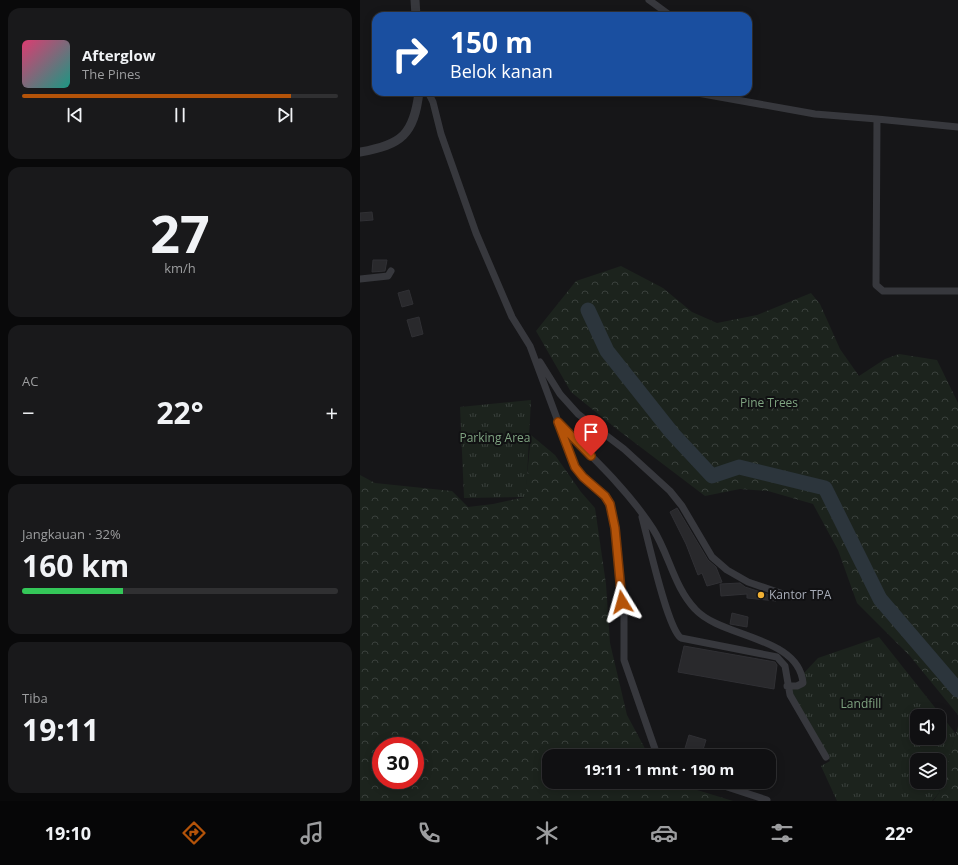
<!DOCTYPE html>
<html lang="id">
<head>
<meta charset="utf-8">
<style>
  :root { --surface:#101012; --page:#19191b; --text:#f1f3f6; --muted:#9c9d9f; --line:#303032; --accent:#b45309 }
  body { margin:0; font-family:"Open Sans",sans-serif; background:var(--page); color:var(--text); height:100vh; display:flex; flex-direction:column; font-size:15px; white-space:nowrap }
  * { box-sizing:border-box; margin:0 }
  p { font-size:13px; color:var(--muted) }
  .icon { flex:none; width:22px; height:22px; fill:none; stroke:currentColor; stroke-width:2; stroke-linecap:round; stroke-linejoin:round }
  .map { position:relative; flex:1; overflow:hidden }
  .sheet { display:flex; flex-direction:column; gap:8px; padding:8px; background:#09090a; width:360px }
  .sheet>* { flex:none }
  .top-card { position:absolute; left:12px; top:12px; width:380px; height:84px; border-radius:12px; box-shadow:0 2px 10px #0003,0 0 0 1px var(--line); background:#1a4fa0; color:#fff; overflow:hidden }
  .fabs { position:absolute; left:550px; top:709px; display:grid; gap:8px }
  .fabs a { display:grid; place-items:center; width:36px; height:36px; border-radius:8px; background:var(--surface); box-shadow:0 2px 10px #0003,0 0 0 1px var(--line); font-size:20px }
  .speed { position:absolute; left:12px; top:737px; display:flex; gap:8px; font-size:20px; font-weight:700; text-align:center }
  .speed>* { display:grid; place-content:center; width:52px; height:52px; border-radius:50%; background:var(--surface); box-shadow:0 2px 10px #0003,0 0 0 1px var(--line); line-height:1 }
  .speed .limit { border:6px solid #d22; background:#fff; color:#111 }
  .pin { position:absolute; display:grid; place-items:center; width:34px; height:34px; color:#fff; margin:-41px -17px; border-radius:50% 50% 50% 0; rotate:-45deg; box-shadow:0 0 4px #0007 }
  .pin .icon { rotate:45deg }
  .me { position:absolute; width:44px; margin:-22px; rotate:352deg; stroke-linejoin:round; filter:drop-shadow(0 0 3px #0008) }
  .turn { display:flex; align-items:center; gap:14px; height:84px; padding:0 12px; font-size:18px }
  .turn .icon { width:52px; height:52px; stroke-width:2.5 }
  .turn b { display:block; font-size:28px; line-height:34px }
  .big { font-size:30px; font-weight:700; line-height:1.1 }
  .sheet .widget { flex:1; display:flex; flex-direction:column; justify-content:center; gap:6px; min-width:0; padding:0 14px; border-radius:12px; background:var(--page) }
  .sheet .dial { align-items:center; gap:0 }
  .dial b { font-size:52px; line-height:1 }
  .song { display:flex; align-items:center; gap:12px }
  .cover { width:48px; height:48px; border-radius:6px; background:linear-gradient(135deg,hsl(340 70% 55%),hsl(170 70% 35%)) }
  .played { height:4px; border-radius:2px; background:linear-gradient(90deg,var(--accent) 85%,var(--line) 85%) }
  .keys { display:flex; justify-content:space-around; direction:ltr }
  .heat { display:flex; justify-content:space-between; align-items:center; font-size:22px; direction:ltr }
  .charge { height:6px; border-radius:3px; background:linear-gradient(90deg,#34c759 32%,var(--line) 0) }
  .trip { position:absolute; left:182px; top:749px; width:234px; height:40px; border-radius:12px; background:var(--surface); box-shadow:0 2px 10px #0003,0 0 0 1px var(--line); font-weight:700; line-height:40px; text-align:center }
  .menu { display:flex; height:64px; justify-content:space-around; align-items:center; background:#060607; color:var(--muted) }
  .menu .icon { width:28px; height:28px }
  .menu .selected { color:var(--accent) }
  .menu b { font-size:18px; color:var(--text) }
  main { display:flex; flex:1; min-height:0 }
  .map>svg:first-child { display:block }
  .forest { fill:url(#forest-crowns); fill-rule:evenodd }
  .park { fill:url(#park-tufts); fill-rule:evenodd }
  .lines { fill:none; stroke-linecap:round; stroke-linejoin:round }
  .river { stroke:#2c353c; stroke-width:15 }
  .building { fill:#29292c; stroke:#303034 }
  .minor { stroke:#37383d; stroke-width:7 }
  .tertiary { stroke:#37383d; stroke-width:9 }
  .route-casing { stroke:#753606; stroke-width:10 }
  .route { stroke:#b45309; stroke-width:7 }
  .poi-dot { fill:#f2b134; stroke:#111113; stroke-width:1.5 }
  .labels { text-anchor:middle; stroke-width:4; stroke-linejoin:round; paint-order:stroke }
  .park-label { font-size:12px; fill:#7fa381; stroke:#111113 }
  .poi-label { font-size:12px; fill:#a8adb8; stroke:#111113; text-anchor:start }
</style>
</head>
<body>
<main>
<section class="sheet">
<div class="widget">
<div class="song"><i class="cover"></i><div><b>Afterglow</b><p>The Pines</p></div></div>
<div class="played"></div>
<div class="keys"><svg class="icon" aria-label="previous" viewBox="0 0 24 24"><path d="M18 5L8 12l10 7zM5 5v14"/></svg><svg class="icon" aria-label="pause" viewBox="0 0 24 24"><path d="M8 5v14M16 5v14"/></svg><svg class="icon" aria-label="next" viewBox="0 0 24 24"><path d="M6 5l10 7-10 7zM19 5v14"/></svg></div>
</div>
<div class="widget dial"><b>27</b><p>km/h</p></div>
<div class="widget"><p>AC</p>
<div class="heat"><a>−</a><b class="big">22°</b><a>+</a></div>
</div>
<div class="widget"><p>Jangkauan · 32%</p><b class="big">160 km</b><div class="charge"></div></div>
<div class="widget"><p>Tiba</p><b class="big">19:11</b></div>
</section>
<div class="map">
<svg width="598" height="801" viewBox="0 0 598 801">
  <defs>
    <pattern id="forest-crowns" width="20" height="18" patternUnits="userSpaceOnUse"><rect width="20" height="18" fill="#1c231d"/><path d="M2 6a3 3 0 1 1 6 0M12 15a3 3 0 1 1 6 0" fill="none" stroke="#3a403c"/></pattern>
    <pattern id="park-tufts" width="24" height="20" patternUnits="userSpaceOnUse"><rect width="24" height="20" fill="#1c231d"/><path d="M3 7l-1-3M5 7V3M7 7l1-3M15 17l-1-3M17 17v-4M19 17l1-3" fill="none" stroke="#3a403c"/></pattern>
  </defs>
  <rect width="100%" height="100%" fill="#161618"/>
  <path class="forest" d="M261,266L303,288L332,312L357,323L397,315L451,293L460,304L480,349L499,376L525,359L539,354L577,360L598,403V715L550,656L497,603L478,550L453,504L408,491L380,489L345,496L258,430L211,392L176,331L216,281Z
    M171,435L195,455L221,492L235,508L246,584L250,643L267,715L289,756H189V782H311L373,801H0V475L15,483L92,491L108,507L133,504L165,497ZM21,746H55V780H21Z
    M598,726V801H573L579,793Z"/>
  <path class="park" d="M171,400L166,497L104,498L100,407Z
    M519,637L596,734L579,793L572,801H477L461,766L470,761L431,695L428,686L437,687L443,674L458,658ZM557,716H579V738H557ZM557,760H579V782H557Z"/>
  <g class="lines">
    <path class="river" d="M228,310L247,351L312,433L352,476L379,467L465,488L520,599L598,690"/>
  </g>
  <path class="building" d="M12,212L13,220L0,221V213Z
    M13,260H27L25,271L12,272Z
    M49,290L53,304L42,307L38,293Z
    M59,317L63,334L52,337L47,320Z
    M317,508L348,560L356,567L362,582L347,586L342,573L338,575L326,544L310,512Z
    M380,583L385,587L416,597V601L387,598V594L361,596L360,584Z
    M372,613L388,617L387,627L370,624Z
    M324,646L415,662L417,665L414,689L318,672Z
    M329,735L346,740L341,756L323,755Z"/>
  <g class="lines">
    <path class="minor" d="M289,0L311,16
      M68,92L73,102L81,134L116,233L152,317L170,346L215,467L223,477L245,496L253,515L264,613V660L295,749L300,756
      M332,92L455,114L517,119L516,285L523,291H598
      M517,119L598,127
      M0,279L28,276L31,271
      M180,362L200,394L218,414L264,449L310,491L322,506L352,557L367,570L388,582L432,597
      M200,425C232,457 268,490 293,529C309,554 314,587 335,609C361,638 439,636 443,683L437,686H427
      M282,517C288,539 307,628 321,638L417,657L425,666L430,695L466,757
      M352,782L407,800"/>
    <path class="tertiary" d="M55,0L56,16
      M0,152C42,145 54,134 59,92"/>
  </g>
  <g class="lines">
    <defs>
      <path id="route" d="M231,456L198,422L215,467L223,477L245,496L250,504L255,528L262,602"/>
    </defs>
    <use href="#route" class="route-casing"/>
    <use href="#route" class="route"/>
  </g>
  <circle class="poi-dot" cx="401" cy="595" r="4"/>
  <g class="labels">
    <g class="park-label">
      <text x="409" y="407">Pine Trees</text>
      <text x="135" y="442">Parking Area</text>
      <text x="501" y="708">Landfill</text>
    </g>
    <g class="poi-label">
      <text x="409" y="599">Kantor TPA</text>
    </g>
  </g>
</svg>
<div class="fabs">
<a><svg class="icon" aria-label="sound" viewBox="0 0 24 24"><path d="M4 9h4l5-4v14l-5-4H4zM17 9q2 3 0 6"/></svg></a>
<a><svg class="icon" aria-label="layers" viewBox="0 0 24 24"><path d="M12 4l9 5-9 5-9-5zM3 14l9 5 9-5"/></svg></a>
</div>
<div class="speed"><div class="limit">30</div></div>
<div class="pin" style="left:231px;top:456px;background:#d93025"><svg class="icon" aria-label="arrive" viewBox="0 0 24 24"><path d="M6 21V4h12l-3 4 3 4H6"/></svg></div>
<svg class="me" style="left:262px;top:602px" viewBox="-20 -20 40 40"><path d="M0-17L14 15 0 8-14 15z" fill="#b45309" stroke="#fff" stroke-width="4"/></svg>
<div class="trip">19:11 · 1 mnt · 190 m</div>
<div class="top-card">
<div class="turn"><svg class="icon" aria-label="right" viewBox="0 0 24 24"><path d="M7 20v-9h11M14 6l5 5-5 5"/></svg><div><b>150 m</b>Belok kanan</div></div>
</div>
</div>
</main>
<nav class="menu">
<b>19:10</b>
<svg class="icon selected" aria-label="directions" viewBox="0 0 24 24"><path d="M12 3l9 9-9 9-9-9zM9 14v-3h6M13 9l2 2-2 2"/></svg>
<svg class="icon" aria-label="music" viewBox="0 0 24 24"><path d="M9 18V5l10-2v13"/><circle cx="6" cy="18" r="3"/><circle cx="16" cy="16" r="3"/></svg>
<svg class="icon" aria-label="phone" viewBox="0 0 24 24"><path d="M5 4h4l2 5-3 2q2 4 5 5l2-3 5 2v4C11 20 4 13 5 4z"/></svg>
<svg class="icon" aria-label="climate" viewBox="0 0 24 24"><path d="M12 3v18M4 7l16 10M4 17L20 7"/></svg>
<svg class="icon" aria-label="car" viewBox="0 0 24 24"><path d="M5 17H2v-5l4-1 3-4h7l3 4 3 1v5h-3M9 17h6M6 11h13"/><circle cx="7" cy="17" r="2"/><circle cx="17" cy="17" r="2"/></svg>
<svg class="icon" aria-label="filters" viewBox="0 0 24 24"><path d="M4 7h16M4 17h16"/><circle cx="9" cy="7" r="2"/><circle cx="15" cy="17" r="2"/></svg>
<b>22°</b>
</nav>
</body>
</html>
